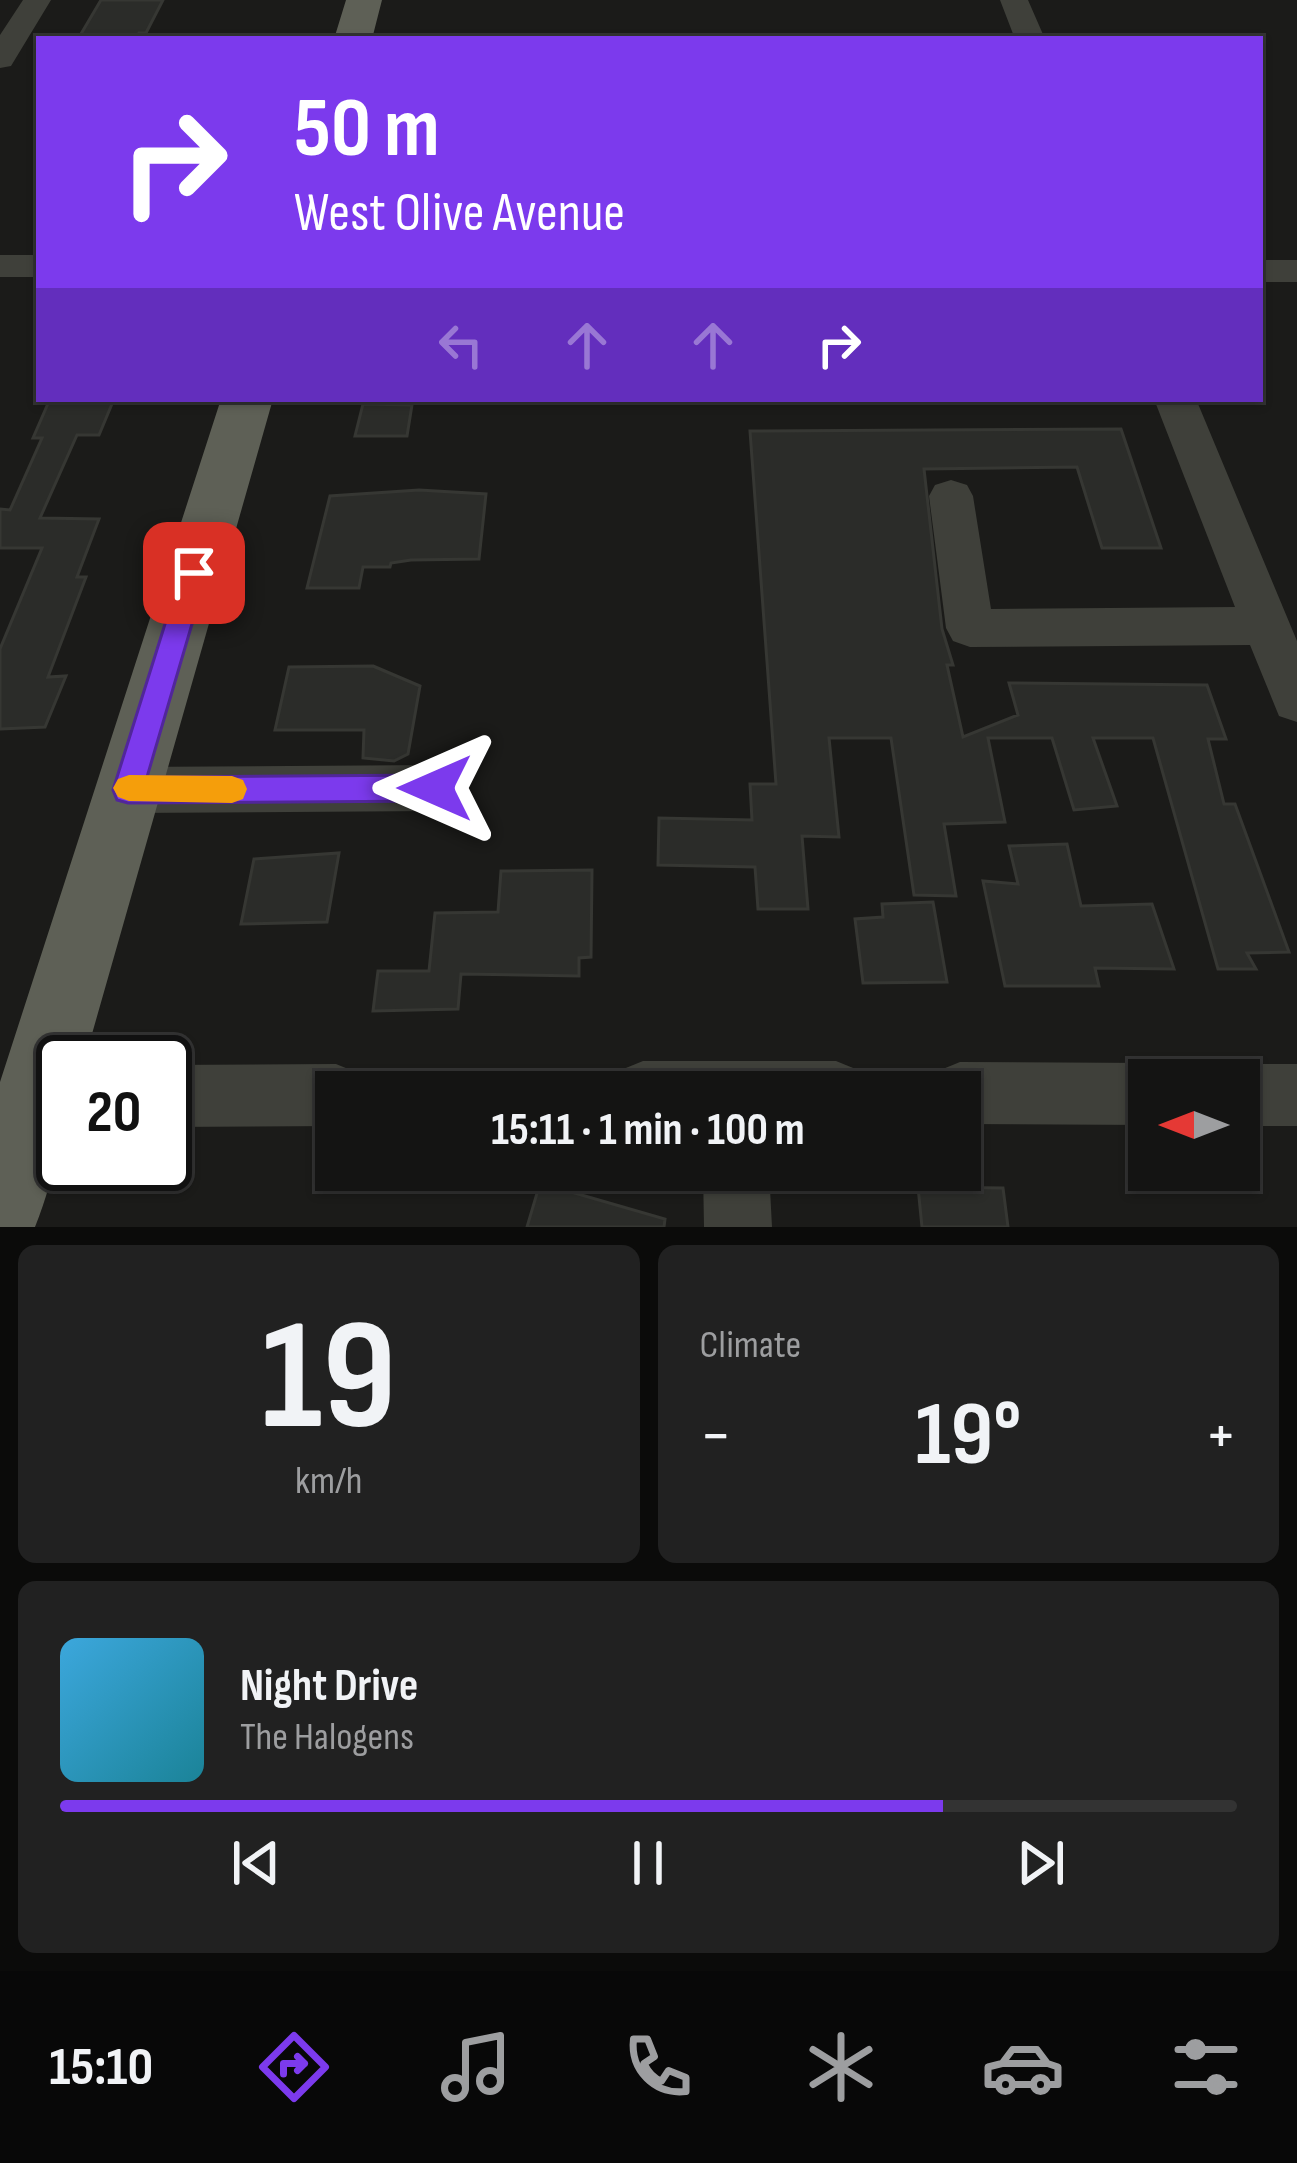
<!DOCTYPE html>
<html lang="en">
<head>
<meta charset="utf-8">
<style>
  :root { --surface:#141413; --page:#212121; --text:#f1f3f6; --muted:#9d9ea0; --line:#333; --accent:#7c3aed }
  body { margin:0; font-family:"Sofia Sans Condensed",sans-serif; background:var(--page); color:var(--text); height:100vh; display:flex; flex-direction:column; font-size:45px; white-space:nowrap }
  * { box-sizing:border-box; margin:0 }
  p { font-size:39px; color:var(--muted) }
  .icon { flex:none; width:66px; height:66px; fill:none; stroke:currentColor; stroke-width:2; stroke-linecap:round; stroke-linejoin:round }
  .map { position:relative; height:1227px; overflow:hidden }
  .side { display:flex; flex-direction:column; gap:18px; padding:18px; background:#0b0b0a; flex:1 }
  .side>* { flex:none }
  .hud { position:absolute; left:36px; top:36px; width:1227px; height:366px; border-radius:0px; box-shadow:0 3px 9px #0004,0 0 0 3px var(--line); background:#7c3aed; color:#fff; overflow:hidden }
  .needle { width:78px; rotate:270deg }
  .fabs { position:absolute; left:1128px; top:1059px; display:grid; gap:24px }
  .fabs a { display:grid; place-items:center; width:132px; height:132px; border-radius:0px; background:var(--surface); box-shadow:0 3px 9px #0004,0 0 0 3px var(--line); font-size:60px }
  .speed { position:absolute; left:36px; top:1035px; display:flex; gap:24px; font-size:60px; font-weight:700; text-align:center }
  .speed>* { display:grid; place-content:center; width:156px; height:156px; border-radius:50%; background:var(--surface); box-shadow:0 3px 9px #0004,0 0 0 3px var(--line); line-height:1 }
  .speed .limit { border:6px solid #111; border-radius:18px; background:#fff; color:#111 }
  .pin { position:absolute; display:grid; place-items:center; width:102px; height:102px; color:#fff; margin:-51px; border-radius:24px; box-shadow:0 6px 18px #0006 }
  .me { position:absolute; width:132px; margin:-66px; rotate:270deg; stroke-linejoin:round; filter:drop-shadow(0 0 9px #0008) }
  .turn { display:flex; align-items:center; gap:42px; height:252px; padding:0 60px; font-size:54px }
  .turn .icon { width:156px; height:156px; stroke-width:2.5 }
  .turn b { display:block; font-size:84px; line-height:102px }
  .lanes { display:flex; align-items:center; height:114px; padding:0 60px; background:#0003; justify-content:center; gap:60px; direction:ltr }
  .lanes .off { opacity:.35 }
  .big { font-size:90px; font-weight:700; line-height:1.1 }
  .side .widget { flex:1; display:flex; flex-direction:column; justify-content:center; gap:18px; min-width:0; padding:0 42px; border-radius:18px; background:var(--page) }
  .side .dial { align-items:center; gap:0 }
  .dial b { font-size:156px; line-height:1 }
  .song { display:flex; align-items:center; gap:36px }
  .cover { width:144px; height:144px; border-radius:18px; background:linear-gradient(135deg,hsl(200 70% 55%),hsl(190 70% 35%)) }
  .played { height:12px; border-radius:6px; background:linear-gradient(90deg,var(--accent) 75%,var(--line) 75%) }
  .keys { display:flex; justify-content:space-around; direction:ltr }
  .heat { display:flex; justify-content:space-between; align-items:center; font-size:66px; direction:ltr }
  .side .tiles { flex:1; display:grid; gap:18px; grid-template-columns:1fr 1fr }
  .widget:last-child { grid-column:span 2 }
  .trip { position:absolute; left:315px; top:1071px; width:666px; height:120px; border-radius:0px; background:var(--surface); box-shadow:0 3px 9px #0004,0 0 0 3px var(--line); font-weight:700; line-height:120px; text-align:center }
  .tab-bar { display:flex; height:192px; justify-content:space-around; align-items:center; background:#080808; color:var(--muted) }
  .tab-bar .icon { width:84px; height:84px }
  .tab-bar .selected { color:var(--accent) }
  .tab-bar b { font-size:54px; color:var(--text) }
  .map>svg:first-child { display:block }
  .building { fill:#2b2c29; stroke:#363733; stroke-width:3 }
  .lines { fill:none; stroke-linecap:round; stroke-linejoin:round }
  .minor { fill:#3f403a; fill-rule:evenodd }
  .major { fill:#5e6056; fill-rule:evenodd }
  .route { fill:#7c3aed; stroke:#51269a; stroke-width:3 }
  .slow { fill:#f59e0b }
</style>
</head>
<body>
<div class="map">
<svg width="1297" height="1227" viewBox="0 0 1297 1227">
  <rect width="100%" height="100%" fill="#1b1b19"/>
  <path class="building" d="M101,0H163L146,33H139L136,39H78Z
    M50,399H114L99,435H77L40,518L99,519L77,577H86L48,677L66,676L45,727L0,729V649L42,548H0V509L10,510L42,438H33Z
    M363,404L412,405L407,436H355Z
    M1121,429L1161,548H1102L1077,467L924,469L942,629L953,665H947L963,737L1018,715L1009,683L1207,685L1226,739H1208L1224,804H1235L1289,952L1247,953L1256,969H1218L1153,738H1093L1117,806L1074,810L1052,738H988L1005,822L944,824L956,896L914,895L891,738H829L839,837L802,836L808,909H758L755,867L658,865L659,818L752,820L750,784H776L750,431Z
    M419,490L486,494L479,559L411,560L391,563L390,567H363L359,588H307L330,496Z
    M373,666L420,686L408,754L394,761L363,758L364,730H275L289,667Z
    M1067,844L1081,906L1152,904L1174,969L1095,968L1099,986H1005L983,881L1018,884L1009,846Z
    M339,853L327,922L241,924L254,859Z
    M592,870L591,957L579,958V976L461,974L458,1009L373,1011L378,971H429L435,913L498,912L501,871Z
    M933,902L947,982L863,983L855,919L883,917L882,904Z
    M540,1183L665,1219L664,1227H527Z
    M918,1187L1003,1188L1008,1227H922Z"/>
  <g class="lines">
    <path class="minor" d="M23,0H51L11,66L0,68V35Z
      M1000,0H1028L1045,39H1015Z
      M0,255H39V277H0Z
      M1260,260H1297V282H1260Z
      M1154,399H1196L1297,641V722L1279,716L1250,645L970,647L953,641L946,628L929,496L935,485L951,480L967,485L973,496L991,609L1235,607Z
      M435,765L454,772L462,788L454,804L435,811L128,813L109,806L101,790L109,774L128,767Z
      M643,1061H836L858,1070L867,1092H612L621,1070Z
      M960,1062L1149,1063L1171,1072L1175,1080H1149V1125L960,1124V1092H929L938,1071Z
      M336,1064L358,1073L366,1092H336V1126L165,1127V1065Z
      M1239,1064H1297V1126H1239V1080H1214L1217,1073Z
      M703,1170H769L772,1227H704Z"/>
    <path class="major" d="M346,0H382L372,39H334Z
      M221,399H273L84,1062H63C63,1123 58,1170 35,1227H0V1082Z"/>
  </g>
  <path class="route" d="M194,563L207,573L147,777L435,775L445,779L450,788L445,797L435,801L128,803L117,800L113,790L181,573Z"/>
  <path class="slow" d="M129,775L232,776L243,780L247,789L243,799L232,803L129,801L118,797L113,788L118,779Z"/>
</svg>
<div class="fabs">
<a><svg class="needle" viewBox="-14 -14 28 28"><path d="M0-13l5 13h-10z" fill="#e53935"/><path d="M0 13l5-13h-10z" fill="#9d9ea0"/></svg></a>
</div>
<div class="speed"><div class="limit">20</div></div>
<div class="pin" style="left:194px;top:573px;background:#d93025"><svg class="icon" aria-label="arrive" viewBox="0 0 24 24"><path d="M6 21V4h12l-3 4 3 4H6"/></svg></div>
<svg class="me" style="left:435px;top:788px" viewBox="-20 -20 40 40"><path d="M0-17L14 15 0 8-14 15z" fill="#7c3aed" stroke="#fff" stroke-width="4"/></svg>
<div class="trip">15:11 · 1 min · 100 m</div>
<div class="hud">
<div class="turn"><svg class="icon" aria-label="right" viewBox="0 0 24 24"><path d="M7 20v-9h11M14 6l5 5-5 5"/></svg><div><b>50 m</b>West Olive Avenue</div></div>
<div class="lanes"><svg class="icon off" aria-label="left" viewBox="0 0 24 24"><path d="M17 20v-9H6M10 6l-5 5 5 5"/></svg><svg class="icon off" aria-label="ahead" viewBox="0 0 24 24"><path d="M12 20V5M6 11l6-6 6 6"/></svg><svg class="icon off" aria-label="ahead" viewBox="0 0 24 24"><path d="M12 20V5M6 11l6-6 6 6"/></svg><svg class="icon" aria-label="right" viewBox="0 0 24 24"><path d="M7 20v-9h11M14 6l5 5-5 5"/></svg></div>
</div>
</div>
<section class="side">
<div class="tiles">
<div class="widget dial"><b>19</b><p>km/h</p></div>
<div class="widget"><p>Climate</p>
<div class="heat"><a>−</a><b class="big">19°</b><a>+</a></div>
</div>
<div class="widget">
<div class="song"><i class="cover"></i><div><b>Night Drive</b><p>The Halogens</p></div></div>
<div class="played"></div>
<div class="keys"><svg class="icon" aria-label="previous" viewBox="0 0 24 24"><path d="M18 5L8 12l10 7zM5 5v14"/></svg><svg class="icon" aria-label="pause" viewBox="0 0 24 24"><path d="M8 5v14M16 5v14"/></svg><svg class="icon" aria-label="next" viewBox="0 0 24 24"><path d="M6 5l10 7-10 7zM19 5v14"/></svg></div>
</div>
</div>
</section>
<nav class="tab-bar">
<b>15:10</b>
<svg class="icon selected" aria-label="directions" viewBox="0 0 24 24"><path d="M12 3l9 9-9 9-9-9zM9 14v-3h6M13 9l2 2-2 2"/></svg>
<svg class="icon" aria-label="music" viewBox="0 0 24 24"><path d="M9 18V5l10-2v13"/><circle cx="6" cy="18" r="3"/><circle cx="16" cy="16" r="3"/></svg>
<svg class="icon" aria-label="phone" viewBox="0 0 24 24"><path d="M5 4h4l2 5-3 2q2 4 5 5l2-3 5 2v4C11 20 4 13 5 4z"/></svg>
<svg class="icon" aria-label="climate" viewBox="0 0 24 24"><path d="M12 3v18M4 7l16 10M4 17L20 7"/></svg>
<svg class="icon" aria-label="car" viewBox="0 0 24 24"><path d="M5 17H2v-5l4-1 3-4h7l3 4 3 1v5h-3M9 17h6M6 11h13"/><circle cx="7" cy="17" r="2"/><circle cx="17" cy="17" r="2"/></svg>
<svg class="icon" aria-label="filters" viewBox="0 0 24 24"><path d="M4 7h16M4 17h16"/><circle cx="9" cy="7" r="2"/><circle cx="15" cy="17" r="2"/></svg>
</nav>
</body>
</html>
